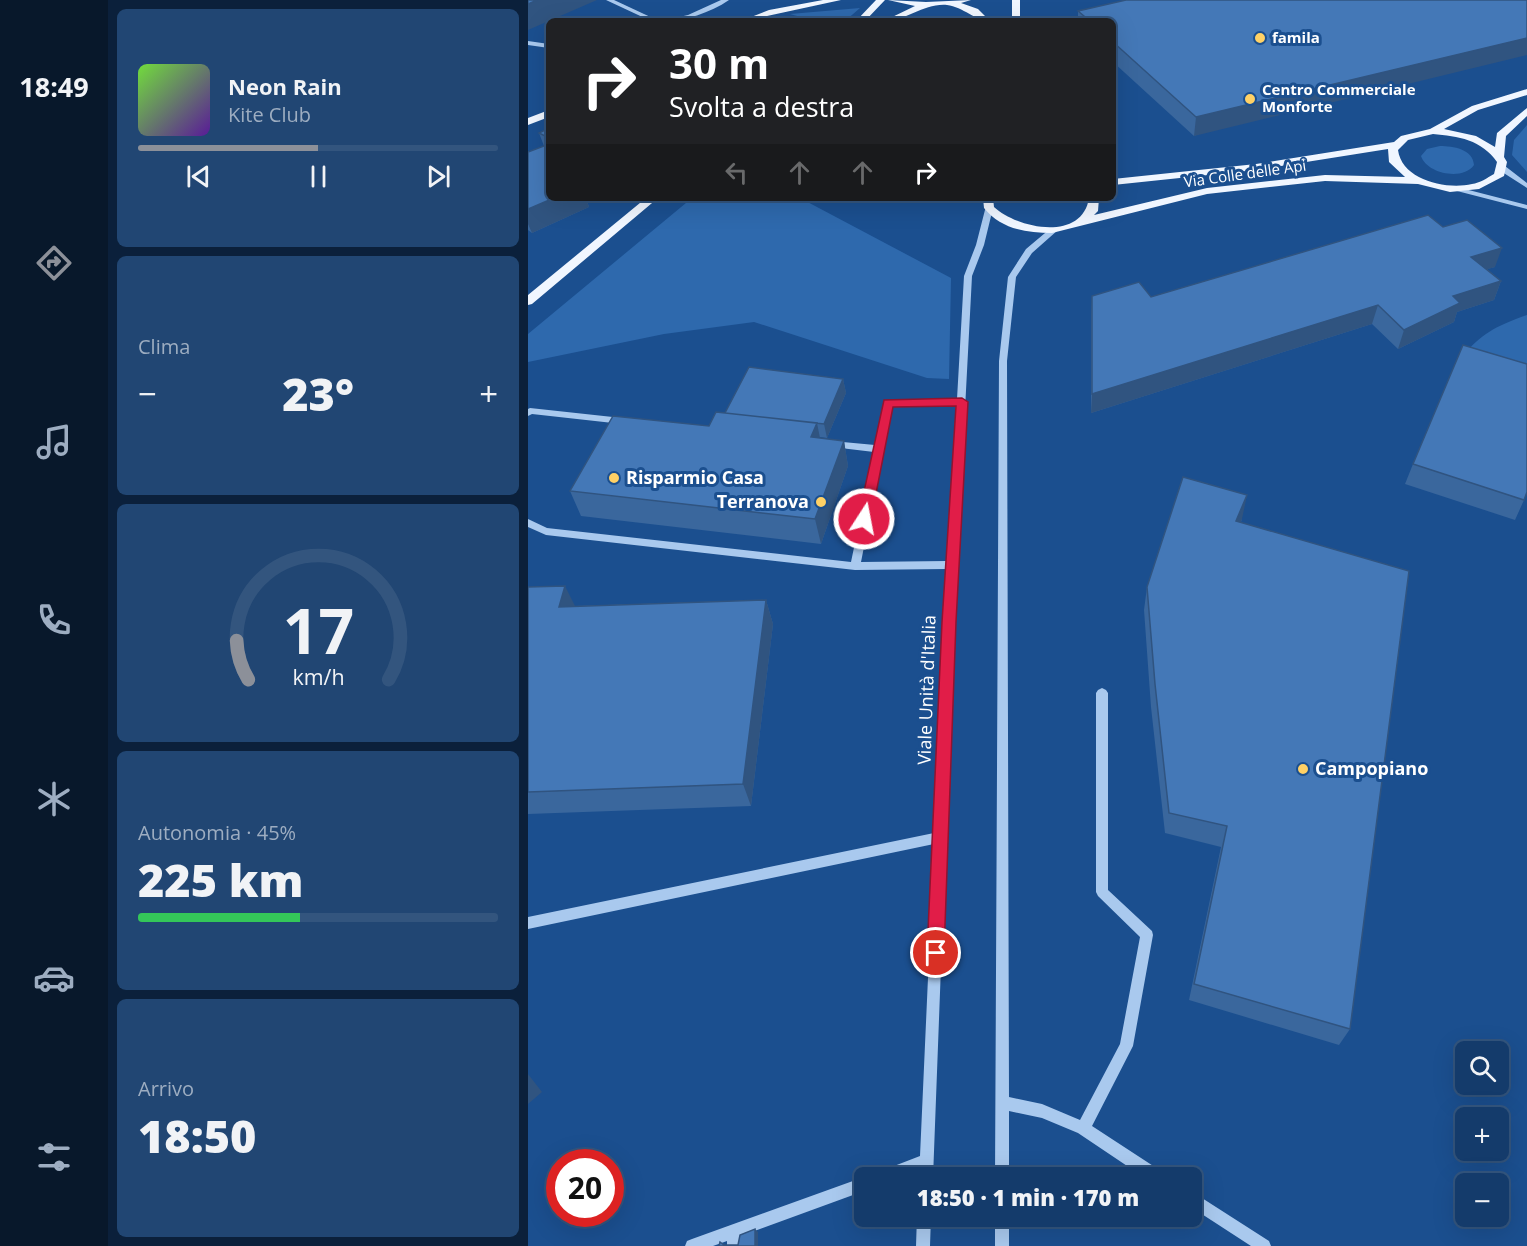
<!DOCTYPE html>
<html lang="it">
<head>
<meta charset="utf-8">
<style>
  :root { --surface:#143b6b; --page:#214673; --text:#f1f3f6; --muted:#9dadc1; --line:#33557e; --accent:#8c9099 }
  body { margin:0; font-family:"Open Sans",sans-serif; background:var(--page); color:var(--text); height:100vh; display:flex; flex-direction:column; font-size:22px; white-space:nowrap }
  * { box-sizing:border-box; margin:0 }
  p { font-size:20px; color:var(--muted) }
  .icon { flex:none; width:33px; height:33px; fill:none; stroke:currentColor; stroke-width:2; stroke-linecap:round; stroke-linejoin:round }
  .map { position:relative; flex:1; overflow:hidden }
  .panel { display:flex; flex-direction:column; gap:9px; padding:9px; background:#0b203b; width:420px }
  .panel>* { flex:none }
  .guide { position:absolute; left:18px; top:18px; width:570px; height:183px; border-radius:9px; box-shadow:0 6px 24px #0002,0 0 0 2px var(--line); background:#202124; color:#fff; overflow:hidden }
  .tools { position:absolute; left:927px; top:1041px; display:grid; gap:12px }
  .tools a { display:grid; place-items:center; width:54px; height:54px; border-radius:9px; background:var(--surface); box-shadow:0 6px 24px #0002,0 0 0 2px var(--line); font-size:30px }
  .speed { position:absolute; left:18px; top:1149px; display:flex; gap:12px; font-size:30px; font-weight:700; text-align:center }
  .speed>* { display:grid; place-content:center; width:78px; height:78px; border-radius:50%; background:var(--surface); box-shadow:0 6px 24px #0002,0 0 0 2px var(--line); line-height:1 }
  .speed .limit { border:9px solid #d22; background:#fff; color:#111 }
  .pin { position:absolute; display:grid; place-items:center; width:51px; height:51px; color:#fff; margin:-26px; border:3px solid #fff; border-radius:50%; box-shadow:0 2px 6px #0007 }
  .me { position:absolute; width:66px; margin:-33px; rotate:11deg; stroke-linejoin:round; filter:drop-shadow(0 0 4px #0008) }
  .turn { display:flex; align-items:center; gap:21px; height:126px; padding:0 24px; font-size:27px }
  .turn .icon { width:78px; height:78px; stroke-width:2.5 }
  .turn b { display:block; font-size:42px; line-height:51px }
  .lanes { display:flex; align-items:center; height:57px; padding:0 24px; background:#0003; justify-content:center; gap:30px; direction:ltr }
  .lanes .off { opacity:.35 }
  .big { font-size:45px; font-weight:800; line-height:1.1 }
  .panel .card { flex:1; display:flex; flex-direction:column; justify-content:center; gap:9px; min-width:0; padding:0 21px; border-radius:9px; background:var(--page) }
  .panel .dial { align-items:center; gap:0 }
  .dial svg { height:156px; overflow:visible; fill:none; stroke:var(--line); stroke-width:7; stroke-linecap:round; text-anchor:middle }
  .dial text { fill:var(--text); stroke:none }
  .song { display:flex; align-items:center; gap:18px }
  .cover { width:72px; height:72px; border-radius:9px; background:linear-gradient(135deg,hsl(100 70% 55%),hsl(270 70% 35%)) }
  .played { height:6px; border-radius:3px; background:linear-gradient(90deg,var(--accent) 50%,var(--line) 50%) }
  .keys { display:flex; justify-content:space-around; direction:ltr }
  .heat { display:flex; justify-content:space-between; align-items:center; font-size:33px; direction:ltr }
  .charge { height:9px; border-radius:4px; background:linear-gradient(90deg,#34c759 45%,var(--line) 0) }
  .trip { position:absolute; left:326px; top:1167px; width:348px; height:60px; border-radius:9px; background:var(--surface); box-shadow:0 6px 24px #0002,0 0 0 2px var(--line); font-weight:800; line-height:60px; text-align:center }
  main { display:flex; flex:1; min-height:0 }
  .tab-bar { display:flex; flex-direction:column; width:108px; justify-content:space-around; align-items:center; background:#08182b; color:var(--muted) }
  .tab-bar .icon { width:42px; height:42px }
  .tab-bar .selected { color:var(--accent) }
  .tab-bar b { font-size:27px; color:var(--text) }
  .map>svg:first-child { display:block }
  .green { fill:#2e69ad }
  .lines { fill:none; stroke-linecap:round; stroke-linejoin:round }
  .minor { fill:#a9c9ee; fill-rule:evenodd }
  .major { fill:#f0f6ff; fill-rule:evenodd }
  .wall { fill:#3a679d }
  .shaded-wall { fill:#305480 }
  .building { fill:#4478b7; stroke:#305480; stroke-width:1.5 }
  .route { fill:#e11d48; stroke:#92132f; stroke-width:1.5 }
  .poi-dot { fill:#ffd166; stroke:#1b4f8f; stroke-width:2 }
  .labels { text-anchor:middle; stroke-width:6; stroke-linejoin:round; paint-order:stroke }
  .far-poi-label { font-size:15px; font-weight:bold; fill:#fff; stroke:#1b4f8f; text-anchor:start }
  .far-street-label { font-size:15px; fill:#fff; stroke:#1b4f8f }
  .poi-label { font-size:18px; font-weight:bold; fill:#fff; stroke:#1b4f8f; text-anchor:start }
  .street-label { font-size:18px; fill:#fff; stroke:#1b4f8f }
</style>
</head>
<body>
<main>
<nav class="tab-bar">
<b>18:49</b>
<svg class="icon selected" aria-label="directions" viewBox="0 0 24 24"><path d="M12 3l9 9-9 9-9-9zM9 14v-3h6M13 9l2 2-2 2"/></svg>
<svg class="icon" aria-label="music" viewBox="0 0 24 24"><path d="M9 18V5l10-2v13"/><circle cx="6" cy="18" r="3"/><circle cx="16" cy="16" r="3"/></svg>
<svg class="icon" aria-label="phone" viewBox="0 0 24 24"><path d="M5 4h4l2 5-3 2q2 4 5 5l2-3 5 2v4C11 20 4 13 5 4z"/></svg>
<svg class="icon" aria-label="climate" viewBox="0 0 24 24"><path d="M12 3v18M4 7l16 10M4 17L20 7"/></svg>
<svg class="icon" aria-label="car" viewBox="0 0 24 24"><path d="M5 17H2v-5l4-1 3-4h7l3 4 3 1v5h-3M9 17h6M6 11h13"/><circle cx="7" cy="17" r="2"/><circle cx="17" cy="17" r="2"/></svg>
<svg class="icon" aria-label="filters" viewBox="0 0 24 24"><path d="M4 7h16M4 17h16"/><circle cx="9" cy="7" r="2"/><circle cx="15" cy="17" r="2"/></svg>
</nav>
<section class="panel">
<div class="card">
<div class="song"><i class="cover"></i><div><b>Neon Rain</b><p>Kite Club</p></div></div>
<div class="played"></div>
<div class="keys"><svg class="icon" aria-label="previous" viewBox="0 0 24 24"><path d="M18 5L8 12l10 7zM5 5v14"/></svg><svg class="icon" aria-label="pause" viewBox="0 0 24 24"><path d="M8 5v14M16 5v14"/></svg><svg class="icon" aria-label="next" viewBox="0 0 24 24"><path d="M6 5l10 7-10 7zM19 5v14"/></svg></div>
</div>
<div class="card"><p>Clima</p>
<div class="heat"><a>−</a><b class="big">23°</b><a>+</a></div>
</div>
<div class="card dial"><svg viewBox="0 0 100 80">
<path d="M14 69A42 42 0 1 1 86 69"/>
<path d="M14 69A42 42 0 0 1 8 49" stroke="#8c9099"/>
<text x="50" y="56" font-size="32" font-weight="700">17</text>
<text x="50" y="72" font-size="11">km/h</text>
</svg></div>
<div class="card"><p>Autonomia · 45%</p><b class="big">225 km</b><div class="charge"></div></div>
<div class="card"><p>Arrivo</p><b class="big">18:50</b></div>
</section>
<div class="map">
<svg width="999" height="1246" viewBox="0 0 999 1246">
  <rect width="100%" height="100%" fill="#1b4f8f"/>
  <path class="green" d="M332,8L317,21H287L262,14Z
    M999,125V172L984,155L986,140Z
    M912,146C925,146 945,149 946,165C935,181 899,174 893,156L899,149Z
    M164,198H272L423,278L421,379L399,378L226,322L136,334L0,362V334Z
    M999,315V370L937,353C957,331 972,325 999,315Z"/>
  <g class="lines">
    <path class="minor" d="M78,0H86L131,21H123Z
      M193,0H201C182,13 157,21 134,21L160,15Z
      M0,41L21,44V48L0,45Z
      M971,166H977L999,183V188L971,170Z
      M929,187L999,205V209L929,191Z
      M390,198C406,198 451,195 463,201L459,203L394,200Z
      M458,206L465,208L456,245L444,276L429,562L431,565L429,568L426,622L405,1178H391V1171L374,1178H346L348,1173L392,1156L406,844L0,929V917L406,833L419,569L327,570L18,535L0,527V519L19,528L323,562L346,452L304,447L299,444L304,441L347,445L357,401L429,399L436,276L448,245ZM428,405L419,561L333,562L364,406Z
      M523,228L530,230L504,253L488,277L479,361L481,1097L514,1104L552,1120L592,1044L612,937L570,896L568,892V693L570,690L574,688L578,690L580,693V890L624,931L625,935L605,1046L564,1126L636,1173L638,1178H617L550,1133L514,1118L481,1111V1178H467L471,361L480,277L498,249Z
      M2,408L94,418L99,421L94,424L4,414L0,416V409Z
      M336,1177L338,1178H336V1191L213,1236V1246H199V1241L185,1246H157L159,1241L164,1239Z
      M663,1191L741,1241L743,1246H723L663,1207Z
      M389,1216H403L402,1246H388Z
      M467,1216H481V1246H467Z"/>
    <path class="major" d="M295,0H313L239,16L268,18L272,21H236L235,18L226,21H213L241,10Z
      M348,0H357L337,21H328Z
      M360,0L398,2L443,0L433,3L450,9L462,21C448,21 435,7 419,5C396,3 379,21 356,21L387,6Z
      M484,0H492V21H484Z
      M999,89V95L950,110L916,129L948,136L967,147L969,133L999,108V116L978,136L976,157L979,162L976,176L951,189L922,192L890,184L797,181L679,194L524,233C498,233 473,229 456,208L455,198H465L466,207C490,229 554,242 561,198H571L570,211L566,215L679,188L797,175L877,177L861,162L860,149L728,170L585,185V179L728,164L866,142L873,136L902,129L944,106ZM905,134C930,136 954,140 969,162L966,174C959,178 952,183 944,184C918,190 874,180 870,150L880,140Z
      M21,110V117L0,125V118Z
      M118,198H130L4,304L0,305V295Z"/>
  </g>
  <path class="wall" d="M999,0L666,136L585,62V21H550V11Z
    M21,128V198H58L61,207L4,233L0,230V152L16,146L11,133Z
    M915,227L967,267L959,269L973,281L966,300L929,312L926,322L870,349L844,324L563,413V315L564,296L623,297Z
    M315,379L318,393L299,438L292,437V438L316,441L320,466L293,544L53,516L42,491L181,426L197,413Z
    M885,464L996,500L987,520L877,484Z
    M714,519L713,522L822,1029L811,1045L661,1000L693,847L637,833L623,707L616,610L619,587Z
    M0,587L47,606L238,600L245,624L223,806L0,814Z"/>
  <path class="shaded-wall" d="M9,0H69L0,30V4Z
    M999,38V55L666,136L668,117Z
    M26,198H58L61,207L4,233L0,224V209Z
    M974,248L967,267L936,276L943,257Z
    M973,281L966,300L929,312L926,322L870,349L876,330L925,296Z
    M850,305L844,324L563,413L564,394Z
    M315,379L318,393L299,438L296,424Z
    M289,423L294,448L283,437Z
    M316,441L320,466L293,544L287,519Z
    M719,495L714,519L703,545L708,521Z
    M37,586L49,610L31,607Z
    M238,600L245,624L223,806L215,784Z
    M0,1074L14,1092L0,1104Z
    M227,1229L230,1232V1246H227Z"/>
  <path class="building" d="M0,0H9L0,4Z
    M598,0H999V38L668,117L585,42V21H562L550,11Z
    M21,128V138L11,133Z
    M21,144V198H26L0,209V152Z
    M900,215L915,227L939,220L974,248L943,257L973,281L925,296L932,303L876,330L850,305L564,394V296L611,282L623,297Z
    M935,345L999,364V492L996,500L885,464Z
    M221,367L315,379L296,424L197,413Z
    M188,412L289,423L283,437L316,441L287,519L42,491L85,416L181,426Z
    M655,477L719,495L708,521L881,571L822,1029L666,984L699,826L641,813L627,684L619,587Z
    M37,586L31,607L238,600L215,784L0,792V587Z
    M227,1229V1246H191L192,1242L196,1245H210L212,1235Z"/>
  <path class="route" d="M434,398L440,402L428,622L416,953L414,959L408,961L402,959L399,953L414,622L428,406L365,407L343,519L336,524L330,519L356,400Z"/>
  <g class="poi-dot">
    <circle cx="732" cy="38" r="6"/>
    <circle cx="722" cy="99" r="6"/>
    <circle cx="86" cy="478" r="6"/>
    <circle cx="293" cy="502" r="6"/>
    <circle cx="775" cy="769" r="6"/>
  </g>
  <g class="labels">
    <g class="far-poi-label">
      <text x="744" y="43">famila</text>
      <text x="734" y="95">Centro Commerciale<tspan x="734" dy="17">Monforte</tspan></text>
    </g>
    <g class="far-street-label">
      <text transform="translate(717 174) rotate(-8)" y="5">Via Colle delle Api</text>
    </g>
    <g class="poi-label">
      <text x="98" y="484">Risparmio Casa</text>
      <text x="281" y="508" text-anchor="end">Terranova</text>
      <text x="787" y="775">Campopiano</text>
    </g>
    <g class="street-label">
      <text transform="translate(399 690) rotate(-88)" y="6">Viale Unità d'Italia</text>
    </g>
  </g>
</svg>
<div class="tools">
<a><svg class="icon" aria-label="search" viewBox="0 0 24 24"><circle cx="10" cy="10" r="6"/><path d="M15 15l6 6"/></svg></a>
<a>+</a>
<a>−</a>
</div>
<div class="speed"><div class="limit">20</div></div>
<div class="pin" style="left:408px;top:953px;background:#d93025"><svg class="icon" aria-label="arrive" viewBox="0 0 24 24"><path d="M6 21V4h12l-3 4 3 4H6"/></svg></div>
<svg class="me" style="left:336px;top:519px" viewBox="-20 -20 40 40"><circle r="17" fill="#e11d48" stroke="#fff" stroke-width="3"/><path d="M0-11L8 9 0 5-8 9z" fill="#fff"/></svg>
<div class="trip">18:50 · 1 min · 170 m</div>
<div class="guide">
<div class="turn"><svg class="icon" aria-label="right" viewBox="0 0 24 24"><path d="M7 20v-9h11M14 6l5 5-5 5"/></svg><div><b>30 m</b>Svolta a destra</div></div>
<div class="lanes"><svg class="icon off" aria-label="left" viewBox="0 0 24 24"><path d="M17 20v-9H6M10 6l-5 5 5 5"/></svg><svg class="icon off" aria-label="ahead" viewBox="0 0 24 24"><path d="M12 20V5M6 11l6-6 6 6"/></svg><svg class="icon off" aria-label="ahead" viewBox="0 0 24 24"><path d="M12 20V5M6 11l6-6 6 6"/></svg><svg class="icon" aria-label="right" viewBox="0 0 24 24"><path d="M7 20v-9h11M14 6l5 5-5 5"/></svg></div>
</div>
</div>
</main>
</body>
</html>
